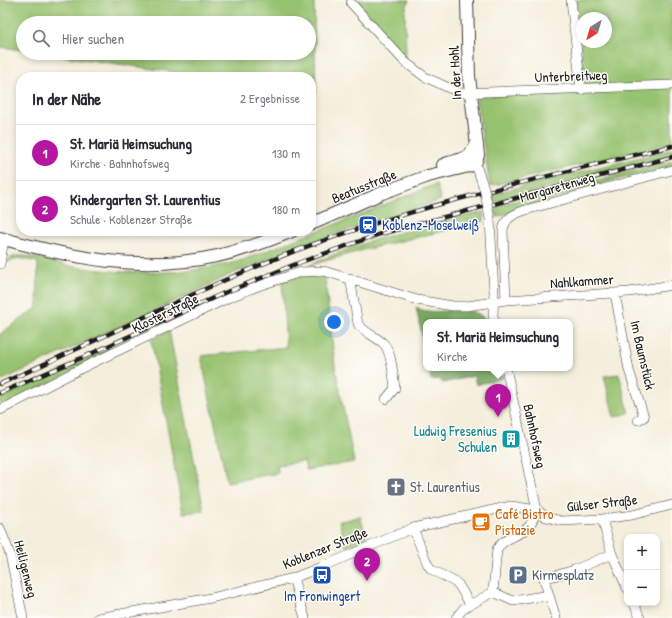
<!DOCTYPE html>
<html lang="de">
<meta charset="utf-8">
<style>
:root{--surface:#fff;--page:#f7f7f7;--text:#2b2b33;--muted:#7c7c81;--line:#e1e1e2;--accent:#b5179e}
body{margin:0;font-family:"Patrick Hand",sans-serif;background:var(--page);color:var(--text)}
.controls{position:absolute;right:12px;bottom:12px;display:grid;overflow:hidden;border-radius:8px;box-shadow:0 2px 6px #0003}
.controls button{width:36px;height:36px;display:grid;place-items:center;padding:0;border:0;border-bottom:1px solid var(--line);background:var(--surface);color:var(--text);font:20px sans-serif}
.compass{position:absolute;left:576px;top:12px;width:36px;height:36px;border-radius:50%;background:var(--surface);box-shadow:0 2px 6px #0003;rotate:217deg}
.you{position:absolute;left:334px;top:322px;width:14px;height:14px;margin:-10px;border:3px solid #fff;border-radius:50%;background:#1a73e8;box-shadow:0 0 0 6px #1a73e833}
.badge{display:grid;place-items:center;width:26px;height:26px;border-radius:50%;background:var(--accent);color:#fff;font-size:13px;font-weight:700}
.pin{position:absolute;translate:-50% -33px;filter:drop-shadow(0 1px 2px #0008)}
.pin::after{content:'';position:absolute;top:21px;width:14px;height:12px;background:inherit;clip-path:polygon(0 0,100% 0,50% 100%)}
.popup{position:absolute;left:423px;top:319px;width:150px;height:52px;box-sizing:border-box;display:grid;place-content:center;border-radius:8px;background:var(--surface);filter:drop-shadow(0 1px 3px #0005);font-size:13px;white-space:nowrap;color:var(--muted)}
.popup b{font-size:15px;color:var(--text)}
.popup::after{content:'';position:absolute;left:50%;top:100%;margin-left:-8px;border:8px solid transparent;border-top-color:var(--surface)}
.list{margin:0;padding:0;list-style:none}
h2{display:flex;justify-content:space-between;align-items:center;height:52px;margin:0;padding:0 16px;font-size:17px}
h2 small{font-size:13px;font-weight:400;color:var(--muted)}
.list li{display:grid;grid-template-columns:26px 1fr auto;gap:12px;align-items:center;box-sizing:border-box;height:56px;padding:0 16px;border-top:1px solid var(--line)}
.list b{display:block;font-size:15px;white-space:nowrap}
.list p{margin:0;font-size:13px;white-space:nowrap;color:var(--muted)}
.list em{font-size:13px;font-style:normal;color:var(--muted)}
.icon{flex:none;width:22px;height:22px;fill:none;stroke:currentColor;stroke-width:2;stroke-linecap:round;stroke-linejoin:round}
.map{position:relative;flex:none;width:672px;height:618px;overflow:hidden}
.search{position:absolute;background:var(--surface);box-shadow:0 2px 6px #0003;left:16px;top:16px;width:300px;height:44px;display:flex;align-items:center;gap:10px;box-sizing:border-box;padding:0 14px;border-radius:22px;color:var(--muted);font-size:15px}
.panel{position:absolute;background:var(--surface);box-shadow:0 2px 6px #0003;left:16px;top:72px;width:300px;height:164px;border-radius:16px}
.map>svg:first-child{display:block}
.green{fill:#97c26f;stroke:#5a6f46;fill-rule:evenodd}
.forest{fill:#79a862;stroke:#4a623f}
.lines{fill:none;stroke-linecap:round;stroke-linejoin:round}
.minor-casing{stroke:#3d3c39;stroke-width:10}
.tertiary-casing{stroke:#3d3c39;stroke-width:14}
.minor{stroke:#fff;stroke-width:9}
.tertiary{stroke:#fff;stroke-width:12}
.rail-casing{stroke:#1c1c1c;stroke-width:4.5}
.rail{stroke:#fdfcf7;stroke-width:3;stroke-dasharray:9;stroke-linecap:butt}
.minor-bridge-casing{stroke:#3d3c39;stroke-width:10;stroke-linecap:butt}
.minor-bridge{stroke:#fff;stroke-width:9}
.labels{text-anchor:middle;stroke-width:3;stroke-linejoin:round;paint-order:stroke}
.street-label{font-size:14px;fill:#1c1c1c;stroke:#fdfcf7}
.transit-label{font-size:14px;fill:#164399;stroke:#fdfcf7;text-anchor:start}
.culture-label{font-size:14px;fill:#0d838f;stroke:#fdfcf7;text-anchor:end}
.worship-label{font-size:14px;fill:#5b616d;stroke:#fdfcf7;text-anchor:start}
.food-label{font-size:14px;fill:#c56008;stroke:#fdfcf7;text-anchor:start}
.service-label{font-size:14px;fill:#4e5e75;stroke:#fdfcf7;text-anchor:start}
</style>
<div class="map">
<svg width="672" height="618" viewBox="0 0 672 618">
<rect width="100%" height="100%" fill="#fdfcf7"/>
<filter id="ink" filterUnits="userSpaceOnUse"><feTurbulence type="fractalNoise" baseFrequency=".025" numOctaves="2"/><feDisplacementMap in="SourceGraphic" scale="8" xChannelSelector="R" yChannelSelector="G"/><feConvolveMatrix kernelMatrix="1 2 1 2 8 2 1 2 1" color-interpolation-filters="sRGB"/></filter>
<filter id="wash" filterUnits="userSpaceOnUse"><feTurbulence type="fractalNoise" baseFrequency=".012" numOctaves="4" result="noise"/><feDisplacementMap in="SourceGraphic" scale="16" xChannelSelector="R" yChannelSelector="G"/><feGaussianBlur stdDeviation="0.9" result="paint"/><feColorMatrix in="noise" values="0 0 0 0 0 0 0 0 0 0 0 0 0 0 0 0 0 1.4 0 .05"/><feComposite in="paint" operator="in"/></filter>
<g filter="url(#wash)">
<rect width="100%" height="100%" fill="#f5eedc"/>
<!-- green -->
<path class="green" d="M0 0H314L316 93 311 92V77H210L41 53H309V23H23V50L0 47Z
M352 0H409L405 12 406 60Z
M576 0H672V143L490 186 476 96 586 93ZM582 18H606V42H582Z
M672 149V155L494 202 492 194Z
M672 161V167L611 181 497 217 495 206Z
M436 184 441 200 324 238 234 273 160 308 0 381V334L37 308 38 262 18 258 8 262C12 247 58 264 70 266 127 275 184 276 240 261L354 217Z
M483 212 484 221 477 223 363 250 308 266C363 239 424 226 483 212Z
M323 276 325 279 335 366 354 462 306 470 304 461 277 465 278 473 227 482 201 356 286 347 282 281 298 277Z
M167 323 0 408V398Z
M169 330 204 511 183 513 151 339Z
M619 374 629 413 614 417 604 376Z
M360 516 367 538 346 546 339 521 347 520Z"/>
<!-- forest -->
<path class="forest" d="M416 307C420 309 424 311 428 311 448 314 473 302 487 322H426V355Z
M429 368H500L503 378 476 385 474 376 443 383 439 379 431 380Z"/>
</g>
<g filter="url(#ink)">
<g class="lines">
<defs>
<path id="minor" d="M571 0 581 90
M351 3 405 62 425 77 460 93 672 85
M471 159 477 168 484 188
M490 219 494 292 493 316 495 322
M0 264 4 239
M350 278 358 324C365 333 375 336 383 343 392 351 393 376 395 388L386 399
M615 293 629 370 644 417 638 420
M506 300 503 231C504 217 516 213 529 209L672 170
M506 368 537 510
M0 410 86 366 230 297 258 286 301 272 324 271 417 300 453 306H467L506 300 629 292 672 285
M537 510C534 516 532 525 526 529 517 537 503 538 497 549L493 592 513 601 549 595
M602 519 612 554 627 588
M0 528 10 554 23 618
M413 528 427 563 431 569 458 584 470 604
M293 578 305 618
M634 603 640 618
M98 618 211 598 293 578 319 568 413 528 511 506 537 510 546 517 562 521 602 519 632 515 672 505
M456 618 463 609 493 592
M556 618 544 579 574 570 612 554"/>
<path id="tertiary" d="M443 165C457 159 469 161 476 145
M311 224 382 193 428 176 469 166 476 161 478 155 469 76 467 0
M0 238C74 258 140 273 217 256 243 250 268 241 292 231"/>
</defs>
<!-- minor casing -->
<use href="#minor" class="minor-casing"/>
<!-- tertiary casing -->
<use href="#tertiary" class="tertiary-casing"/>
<!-- minor -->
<use href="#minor" class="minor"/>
<!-- tertiary -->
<use href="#tertiary" class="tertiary"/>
<defs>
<path id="rail" d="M0 384C99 341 194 290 295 251 417 205 545 177 672 146
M0 393 86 356 224 293 301 262 380 234 672 157"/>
</defs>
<!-- rail casing -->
<use href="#rail" class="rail-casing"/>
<!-- rail -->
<use href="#rail" class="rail"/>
<defs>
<path id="minor-bridge" d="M484 188 490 219"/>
</defs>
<!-- minor-bridge casing -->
<use href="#minor-bridge" class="minor-bridge-casing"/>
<!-- minor-bridge -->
<use href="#minor-bridge" class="minor-bridge"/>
</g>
</g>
<!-- icons -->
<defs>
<symbol id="station-square" viewBox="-11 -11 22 22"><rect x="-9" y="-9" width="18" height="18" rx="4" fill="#1a4fb4" stroke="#fdfcf7"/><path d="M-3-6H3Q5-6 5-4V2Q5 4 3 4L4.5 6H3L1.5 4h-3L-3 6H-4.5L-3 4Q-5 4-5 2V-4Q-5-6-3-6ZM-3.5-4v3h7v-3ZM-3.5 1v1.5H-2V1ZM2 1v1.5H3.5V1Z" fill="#fff"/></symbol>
<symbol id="building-square" viewBox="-11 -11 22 22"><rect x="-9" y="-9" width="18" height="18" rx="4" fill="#0f9aa8" stroke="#fdfcf7"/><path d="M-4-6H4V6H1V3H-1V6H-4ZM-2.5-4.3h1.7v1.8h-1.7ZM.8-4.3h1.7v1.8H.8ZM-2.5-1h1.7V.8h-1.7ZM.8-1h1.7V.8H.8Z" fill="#fff"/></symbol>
<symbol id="church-square" viewBox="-11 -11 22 22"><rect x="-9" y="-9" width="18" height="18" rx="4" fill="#6b7280" stroke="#fdfcf7"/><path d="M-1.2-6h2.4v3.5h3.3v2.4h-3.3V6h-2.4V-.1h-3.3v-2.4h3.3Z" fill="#fff"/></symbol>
<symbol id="cafe-square" viewBox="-11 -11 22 22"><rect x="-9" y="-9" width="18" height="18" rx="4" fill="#e8710a" stroke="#fdfcf7"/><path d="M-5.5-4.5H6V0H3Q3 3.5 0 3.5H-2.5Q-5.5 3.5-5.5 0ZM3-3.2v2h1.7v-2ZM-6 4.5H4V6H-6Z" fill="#fff"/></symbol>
<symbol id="bus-square" viewBox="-11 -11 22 22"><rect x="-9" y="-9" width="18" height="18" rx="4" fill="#1a4fb4" stroke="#fdfcf7"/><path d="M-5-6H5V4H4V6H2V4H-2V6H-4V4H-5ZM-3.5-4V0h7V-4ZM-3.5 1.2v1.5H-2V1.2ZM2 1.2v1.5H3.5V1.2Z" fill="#fff"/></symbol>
<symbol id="parking-square" viewBox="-11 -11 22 22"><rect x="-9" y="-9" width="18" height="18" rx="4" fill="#5c6f8a" stroke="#fdfcf7"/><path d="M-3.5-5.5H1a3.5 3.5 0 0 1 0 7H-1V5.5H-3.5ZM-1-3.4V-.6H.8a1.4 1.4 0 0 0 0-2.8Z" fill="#fff"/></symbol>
</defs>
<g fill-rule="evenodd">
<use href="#station-square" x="357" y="214" width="22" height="22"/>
<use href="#building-square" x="500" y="428" width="22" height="22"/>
<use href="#church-square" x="385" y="476" width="22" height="22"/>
<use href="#cafe-square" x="470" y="511" width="22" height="22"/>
<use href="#bus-square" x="311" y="564" width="22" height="22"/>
<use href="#parking-square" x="507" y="564" width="22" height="22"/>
</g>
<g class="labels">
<!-- street labels -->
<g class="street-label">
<text transform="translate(455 73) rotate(-93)" y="5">In der Hohl</text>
<text transform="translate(571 76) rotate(-2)" y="5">Unterbreitweg</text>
<text transform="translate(364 186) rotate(-22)" y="5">Beatusstraße</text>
<text transform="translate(557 187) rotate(-16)" y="5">Margaretenweg</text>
<text transform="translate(582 281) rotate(-4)" y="5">Nahlkammer</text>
<text transform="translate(165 313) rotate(-26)" y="5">Klosterstraße</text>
<text transform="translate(643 355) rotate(77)" y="5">Im Baumstück</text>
<text transform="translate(535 436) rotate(78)" y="5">Bahnhofsweg</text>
<text transform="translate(602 503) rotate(-6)" y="5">Gülser Straße</text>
<text transform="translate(325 548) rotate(-22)" y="5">Koblenzer Straße</text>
<text transform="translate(26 569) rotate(76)" y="5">Heiligenweg</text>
</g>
<!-- transit labels -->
<g class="transit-label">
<text x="382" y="230">Koblenz-Moselweiß</text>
<text x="322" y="601" text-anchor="middle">Im Fronwingert</text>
</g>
<!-- culture labels -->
<g class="culture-label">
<text x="497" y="436">Ludwig Fresenius<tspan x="497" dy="16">Schulen</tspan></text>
</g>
<!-- worship labels -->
<g class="worship-label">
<text x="410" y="492">St. Laurentius</text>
</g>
<!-- food labels -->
<g class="food-label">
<text x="495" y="519">Café Bistro<tspan x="495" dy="16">Pistazie</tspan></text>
</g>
<!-- service labels -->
<g class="service-label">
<text x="532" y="580">Kirmesplatz</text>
</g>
</g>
</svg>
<div class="controls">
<button>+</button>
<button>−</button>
</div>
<svg class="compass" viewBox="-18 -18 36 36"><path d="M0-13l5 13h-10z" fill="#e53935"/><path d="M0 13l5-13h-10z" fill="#7c7c81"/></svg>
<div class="you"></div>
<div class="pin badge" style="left:498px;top:417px">1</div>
<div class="popup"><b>St. Mariä Heimsuchung</b>Kirche</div>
<div class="pin badge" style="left:367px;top:581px">2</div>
<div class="search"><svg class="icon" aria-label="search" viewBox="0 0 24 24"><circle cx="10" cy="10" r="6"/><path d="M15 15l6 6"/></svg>Hier suchen</div>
<section class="panel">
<h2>In der Nähe<small>2 Ergebnisse</small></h2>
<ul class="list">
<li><span class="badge">1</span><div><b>St. Mariä Heimsuchung</b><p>Kirche · Bahnhofsweg</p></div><em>130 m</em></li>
<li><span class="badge">2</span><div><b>Kindergarten St. Laurentius</b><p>Schule · Koblenzer Straße</p></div><em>180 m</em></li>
</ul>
</section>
</div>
